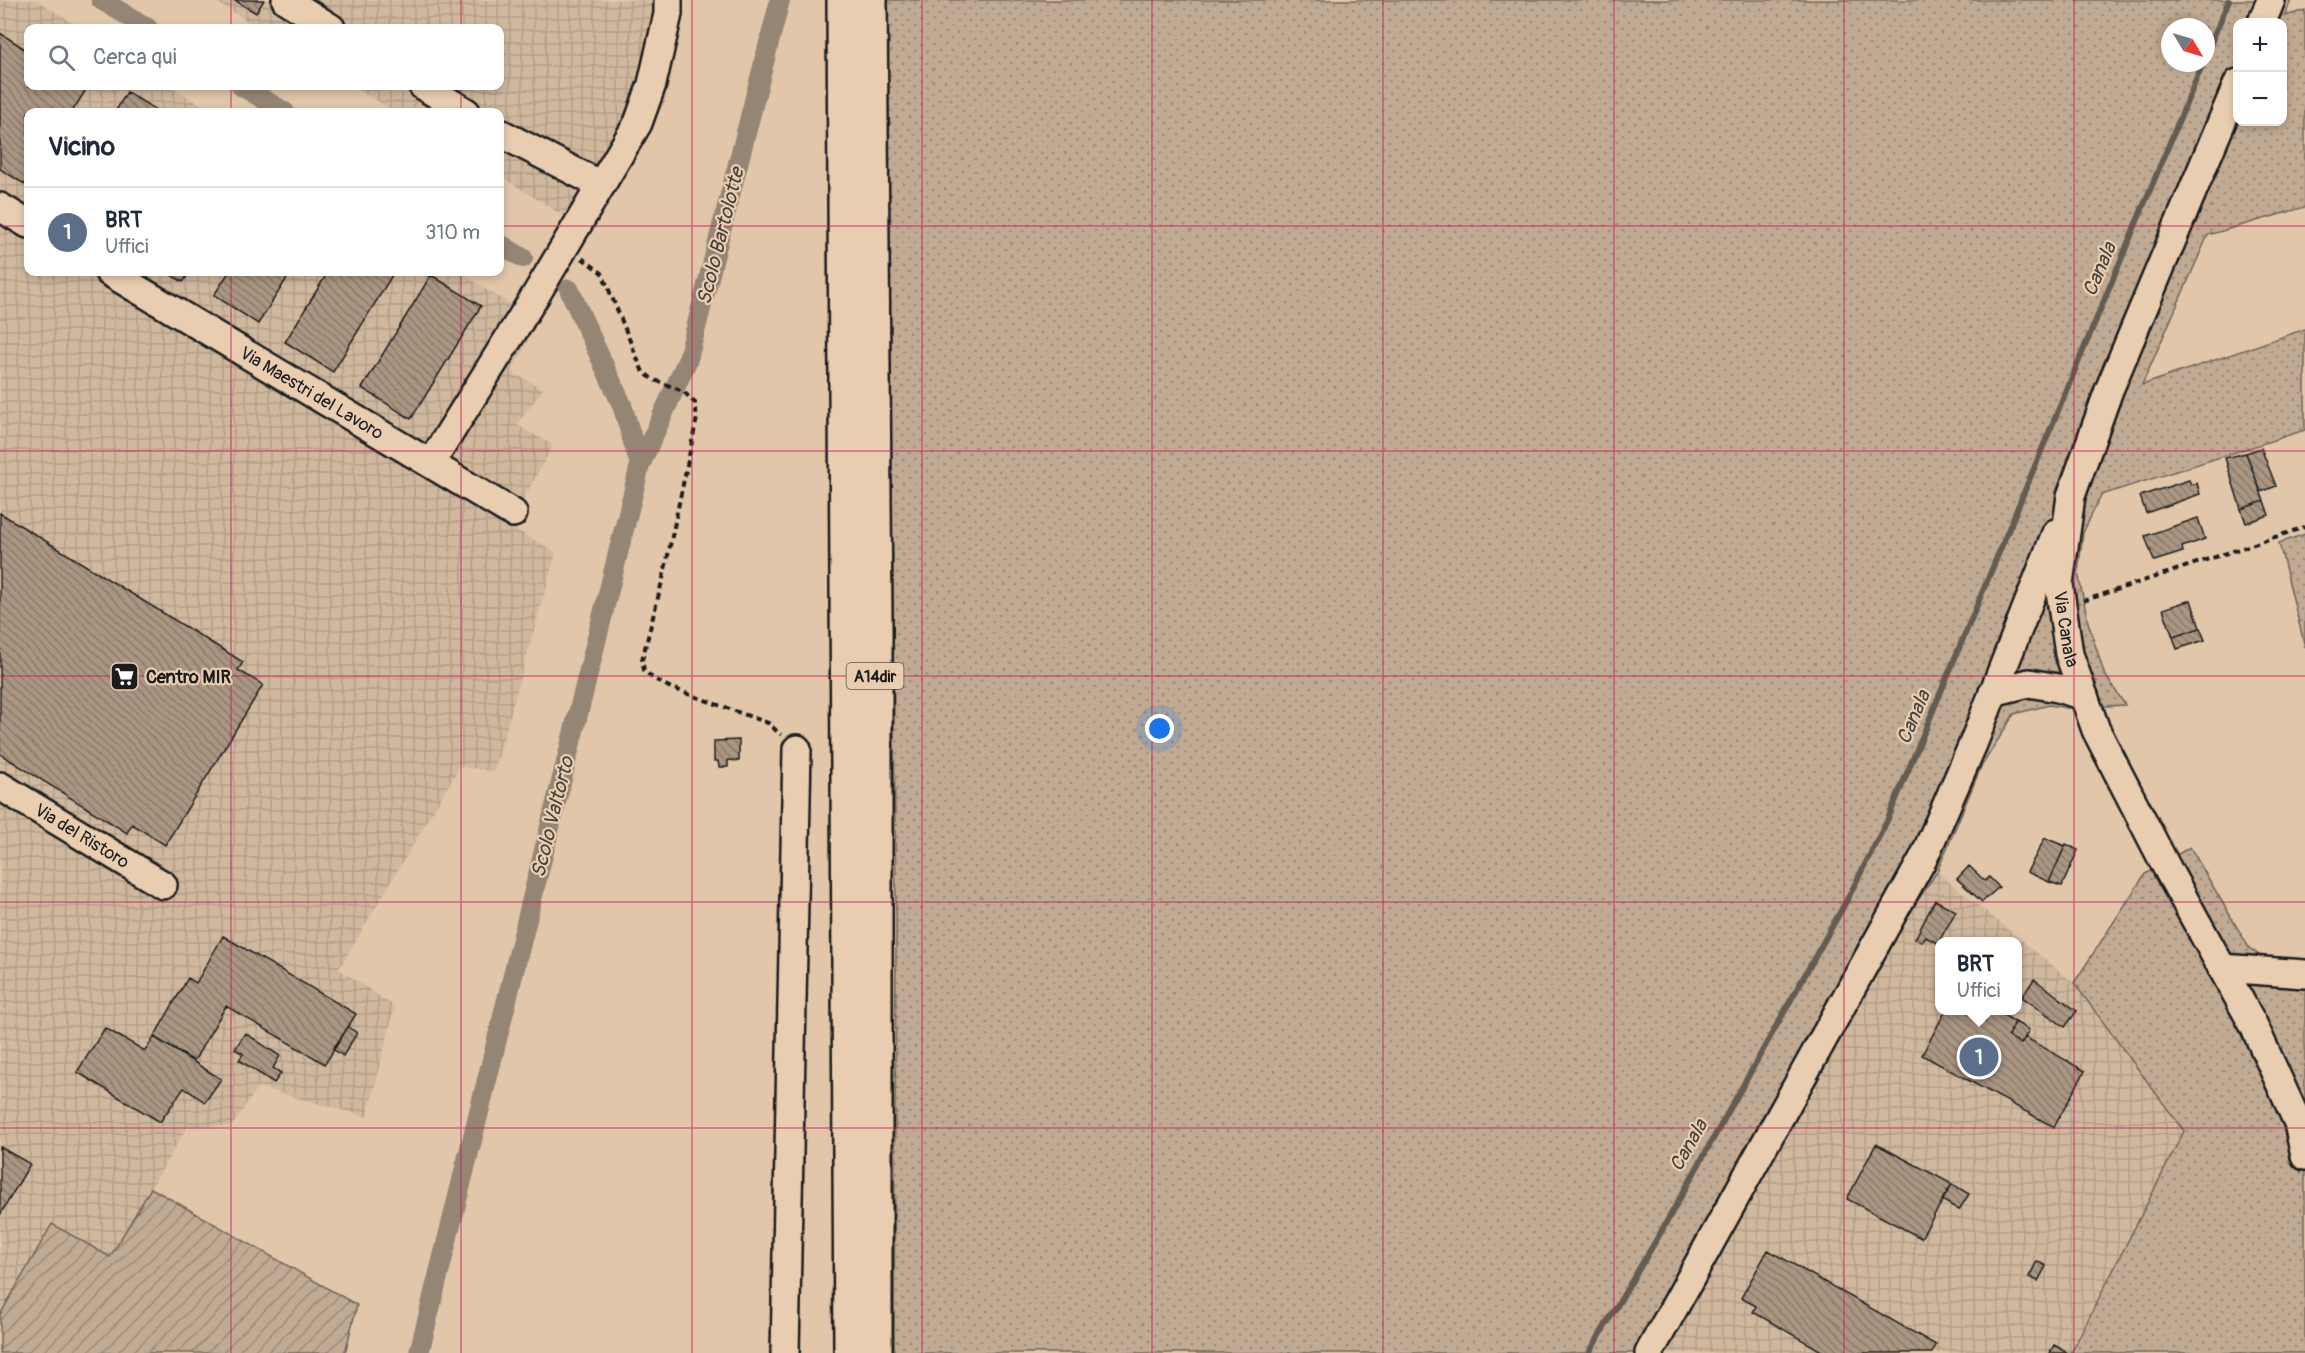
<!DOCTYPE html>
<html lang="it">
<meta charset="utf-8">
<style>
:root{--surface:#fff;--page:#f2f2f3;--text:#1f2937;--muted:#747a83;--line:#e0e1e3;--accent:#b45309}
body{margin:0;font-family:Pangolin,sans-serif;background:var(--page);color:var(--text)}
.controls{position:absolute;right:18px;top:18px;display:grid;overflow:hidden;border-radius:12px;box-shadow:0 3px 9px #0003}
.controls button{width:54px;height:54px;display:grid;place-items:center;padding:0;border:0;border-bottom:2px solid var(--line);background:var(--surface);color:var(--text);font:30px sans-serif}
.compass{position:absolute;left:2161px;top:18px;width:54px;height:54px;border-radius:50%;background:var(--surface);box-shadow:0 3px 9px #0003;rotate:128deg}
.you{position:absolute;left:1160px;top:729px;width:21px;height:21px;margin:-15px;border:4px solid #fff;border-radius:50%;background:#1a73e8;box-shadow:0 0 0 9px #1a73e833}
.badge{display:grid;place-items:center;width:39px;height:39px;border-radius:50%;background:var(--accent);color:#fff;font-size:20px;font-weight:700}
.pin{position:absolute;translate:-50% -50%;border:3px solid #fff;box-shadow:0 2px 6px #0006}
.popup{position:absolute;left:1935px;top:937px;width:87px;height:78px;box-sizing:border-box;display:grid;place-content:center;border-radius:12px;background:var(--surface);filter:drop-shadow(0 2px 4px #0005);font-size:20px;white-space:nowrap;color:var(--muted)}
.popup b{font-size:22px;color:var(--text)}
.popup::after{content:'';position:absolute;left:50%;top:100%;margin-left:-12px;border:12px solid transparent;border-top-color:var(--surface)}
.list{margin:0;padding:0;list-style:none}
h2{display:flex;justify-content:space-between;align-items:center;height:78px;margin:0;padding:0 24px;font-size:26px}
h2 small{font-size:20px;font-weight:400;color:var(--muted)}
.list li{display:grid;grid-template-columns:39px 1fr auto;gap:18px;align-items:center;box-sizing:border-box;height:90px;padding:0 24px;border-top:2px solid var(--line)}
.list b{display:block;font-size:22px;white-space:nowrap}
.list p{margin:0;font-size:20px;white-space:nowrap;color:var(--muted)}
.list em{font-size:20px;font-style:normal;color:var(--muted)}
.icon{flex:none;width:33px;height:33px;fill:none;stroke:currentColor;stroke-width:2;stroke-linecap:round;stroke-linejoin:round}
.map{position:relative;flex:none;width:2305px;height:1353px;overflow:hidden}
.search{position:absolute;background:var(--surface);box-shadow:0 3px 9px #0003;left:24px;top:24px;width:480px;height:66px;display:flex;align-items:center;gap:15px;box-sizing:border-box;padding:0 21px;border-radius:12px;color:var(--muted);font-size:22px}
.panel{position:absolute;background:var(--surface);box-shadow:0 3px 9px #0003;left:24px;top:108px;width:480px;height:168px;border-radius:12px}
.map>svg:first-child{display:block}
.industrial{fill:url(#industrial-grid);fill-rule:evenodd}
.grass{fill:url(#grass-dots);stroke:#6e6358;stroke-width:1.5;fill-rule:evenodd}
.garden{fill:url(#garden-furrows);stroke:#6e6358;stroke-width:1.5}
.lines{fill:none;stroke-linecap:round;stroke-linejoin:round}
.stream{stroke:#655b51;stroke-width:6}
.canal{stroke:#958574;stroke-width:20}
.building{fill:url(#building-back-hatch);stroke:#1c1c1c;stroke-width:1.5}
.minor-casing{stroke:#1c1c1c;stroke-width:32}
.highway-casing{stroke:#1c1c1c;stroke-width:38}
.path{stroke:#1c1c1c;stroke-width:4;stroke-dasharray:6 4.5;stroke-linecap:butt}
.minor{stroke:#e9cdb0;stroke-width:27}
.highway{stroke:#e9cdb0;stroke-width:33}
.grid{fill:none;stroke:#c2185b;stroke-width:1.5;stroke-opacity:0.55}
.labels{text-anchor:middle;stroke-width:4.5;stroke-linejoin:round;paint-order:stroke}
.shield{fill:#e9cdb0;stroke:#5a5148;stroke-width:1.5}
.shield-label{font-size:16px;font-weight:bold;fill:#1c1c1c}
.street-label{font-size:18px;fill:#1c1c1c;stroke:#e9cdb0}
.poi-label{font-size:18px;font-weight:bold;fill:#1c1c1c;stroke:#e9cdb0;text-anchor:start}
.water-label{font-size:20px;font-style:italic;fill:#46413b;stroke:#e9cdb0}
</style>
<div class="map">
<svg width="2305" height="1353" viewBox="0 0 2305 1353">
<defs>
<pattern id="industrial-grid" width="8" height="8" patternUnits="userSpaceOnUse" patternTransform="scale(1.5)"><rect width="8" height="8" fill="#d0b89e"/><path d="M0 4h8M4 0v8" fill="none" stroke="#b29e88"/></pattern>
<pattern id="grass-dots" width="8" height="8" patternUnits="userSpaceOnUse" patternTransform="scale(1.5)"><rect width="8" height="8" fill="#c0aa93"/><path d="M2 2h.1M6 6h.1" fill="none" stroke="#9b8a77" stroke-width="1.8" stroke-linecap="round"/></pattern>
<pattern id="garden-furrows" width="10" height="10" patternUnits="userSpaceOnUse" patternTransform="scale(1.5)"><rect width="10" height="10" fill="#c0aa93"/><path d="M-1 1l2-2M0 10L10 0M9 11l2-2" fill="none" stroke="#9b8a77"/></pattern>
<pattern id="building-back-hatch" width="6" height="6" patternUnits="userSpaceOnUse" patternTransform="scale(1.5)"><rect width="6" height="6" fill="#aa9682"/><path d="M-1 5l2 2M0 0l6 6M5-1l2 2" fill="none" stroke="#8a7a6a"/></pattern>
</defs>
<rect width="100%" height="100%" fill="#e1c6aa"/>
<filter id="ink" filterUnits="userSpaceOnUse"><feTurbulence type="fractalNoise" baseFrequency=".0167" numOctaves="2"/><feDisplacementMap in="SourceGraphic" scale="12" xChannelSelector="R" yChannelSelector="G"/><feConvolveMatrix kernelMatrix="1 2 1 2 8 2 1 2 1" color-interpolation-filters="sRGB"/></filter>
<g filter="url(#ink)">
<!-- industrial -->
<path class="industrial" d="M0 0H37L81 28H28V86H170L212 112H28V272H459L538 322 511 372 543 389 517 425 553 445 509 526 556 552 494 772 460 766 339 969 395 1007 367 1117 258 1087 232 1126 187 1127 110 1257 52 1224 0 1315Z
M213 0H676L665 102 588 231 500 176V112H396L352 86H500V28H259Z
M1937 872 2074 983 2184 1131 2071 1353H1664L1706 1275 1906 918ZM1940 942H2018V1010H1940Z"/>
<!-- grass -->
<path class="grass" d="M887 0H2291L2285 16 2305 10V207L2208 235 2142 385 2305 329V430L2101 495 2083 533 2078 573 2088 622 2104 673 2125 705 2067 708 2049 705 2014 714 1981 767 1937 872 1906 918 1706 1275 1664 1353H894L896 920ZM2238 22H2282V122H2238ZM2170 27H2206V63H2170Z
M2305 534V647L2279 543Z
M2190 847 2249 948 2305 987V1353H2071L2184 1131 2074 983 2145 874Z"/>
<!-- garden -->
<path class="garden" d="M151 1188 357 1305 345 1353H0V1315L52 1224 110 1257Z"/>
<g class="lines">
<!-- stream -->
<path class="stream" d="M2206 55 2229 0
M1589 1353 1661 1232 1848 898 1887 821 2203 63"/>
<!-- canal -->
<path class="canal" d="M101 0 148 28
M241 86 285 112
M500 244 523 258
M640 465 688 359 780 0
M419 1353 640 465 622 405 569 289"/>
</g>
<!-- building -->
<path class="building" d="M234 0H264L256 13Z
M0 33 28 51V86H83L87 88 72 112H28V181L26 185 0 169Z
M127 92 159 112H115Z
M166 272H190L183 282Z
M229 272H291L258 324 214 295Z
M328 272H394L333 372 285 342Z
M431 275 481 306 411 419 362 388Z
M2261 448 2276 486 2261 492 2246 453Z
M2246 453 2264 501 2241 509 2225 458Z
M2189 480 2191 485 2197 483 2200 494 2146 513 2140 496Z
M2264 501 2269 515 2246 523 2241 509Z
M0 513 243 662 238 670 263 685 165 845 132 824 127 833 0 754Z
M2198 518 2205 539 2182 547 2183 552 2154 561 2145 536Z
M2191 600 2200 628 2173 637 2163 609Z
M2200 628 2205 640 2177 649 2173 637Z
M739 740V761L728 760V767H719L718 761H714V741Z
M2045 838 2065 846 2049 882 2027 872Z
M2066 844 2078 850 2062 886 2049 882Z
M1969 866 1985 881 1989 877 1999 887 1982 902 1957 879Z
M1935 900 1956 911 1938 943 1925 937 1922 942 1915 939Z
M223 936 356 1014 325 1064 226 1006 194 1061 154 1037 188 978 196 983Z
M2034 979 2077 1011 2065 1027 2022 997Z
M1946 1010H1965L1985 1022 1992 1010H1995L2015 1022 2008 1036 2021 1044 2025 1037 2085 1071 2054 1127 1922 1055Z
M2015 1022 2029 1030 2021 1044 2008 1036Z
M348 1027 357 1033 343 1056 333 1049Z
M105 1028 145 1051 154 1037 221 1079 205 1102 184 1088 160 1122 77 1072Z
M245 1033 280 1056 273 1068 281 1073 274 1083 239 1060 243 1054 235 1049Z
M1876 1144 1952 1184 1921 1238 1847 1199Z
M0 1147 30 1164 0 1215Z
M1952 1184 1969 1194 1959 1210 1942 1200Z
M1768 1250 1936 1345 1932 1353H1825L1753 1312 1756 1306 1741 1298Z
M2037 1261 2046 1266 2038 1281 2029 1277Z
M2054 1345 2068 1353H2050Z"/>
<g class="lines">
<defs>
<g id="minor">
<path d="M286 0 331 28"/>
<path d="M2262 22 2271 0"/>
<path id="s1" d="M2238 83 2109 390 2071 496 2059 584 2069 654 2096 730 2168 870 2254 1026 2298 1123 2305 1156"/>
<path d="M423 86 466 112"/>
<path d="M500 133 601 185"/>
<path d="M0 207 28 224"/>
<path id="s2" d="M109 272 513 513"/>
<path d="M431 463 537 293 638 123 652 84 668 14V0"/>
<path d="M1993 692 2029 683 2058 688 2084 696"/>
<path id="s3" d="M0 786 163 885"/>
<path d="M2222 968 2305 974"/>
<path d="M785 1353 797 749"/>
<path d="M1649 1353 1924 857 1973 744 2056 533"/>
</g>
<path id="highway" d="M844 0 851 1353
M870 0 875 620V1353"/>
</defs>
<!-- minor casing -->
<use href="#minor" class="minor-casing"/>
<!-- highway casing -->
<use href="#highway" class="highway-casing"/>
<!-- path -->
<path class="path" d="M582 258 602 273 642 370 652 379 683 391 695 403 697 418 664 574 642 660 644 670 651 677 669 687 768 723 781 735
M2083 601 2305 527"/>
<!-- minor -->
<use href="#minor" class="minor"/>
<!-- highway -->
<use href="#highway" class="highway"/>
</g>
</g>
<!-- grid -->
<path class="grid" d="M231 0V28M461 0V28M692 0V1353M922 0V1353M1152 0V1353M1383 0V1353M1614 0V1353M1844 0V1353M2074 0V1353M231 86V112M461 86V112M0 226H28M500 226H2305M231 272V1353M461 272V1353M0 451H2305M0 676H2305M0 902H2305M0 1128H2305"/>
<!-- icons -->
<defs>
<symbol id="supermarket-square" viewBox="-11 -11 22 22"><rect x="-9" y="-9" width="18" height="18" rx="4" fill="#1c1c1c" stroke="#e9cdb0"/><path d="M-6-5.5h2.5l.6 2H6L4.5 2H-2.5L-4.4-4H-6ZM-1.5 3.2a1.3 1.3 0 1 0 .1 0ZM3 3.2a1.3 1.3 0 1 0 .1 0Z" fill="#fff"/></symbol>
</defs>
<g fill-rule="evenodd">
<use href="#supermarket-square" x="108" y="660" width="33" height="33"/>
</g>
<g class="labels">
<!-- shield labels -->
<rect class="shield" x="846.5" y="663" width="57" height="26" rx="4.5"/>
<g class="shield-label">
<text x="875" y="682">A14dir</text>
</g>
<!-- street labels -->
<g class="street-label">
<text dy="6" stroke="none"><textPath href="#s2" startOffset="236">Via Maestri del Lavoro</textPath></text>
<text dy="6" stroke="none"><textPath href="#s1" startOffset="580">Via Canala</textPath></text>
<text dy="6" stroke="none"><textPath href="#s3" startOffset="96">Via del Ristoro</textPath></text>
</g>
<!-- poi labels -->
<g class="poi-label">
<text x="146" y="683">Centro MIR</text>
</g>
<!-- water labels -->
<g class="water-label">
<text transform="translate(720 236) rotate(-76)" y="7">Scolo Bartolotte</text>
<text transform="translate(2099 269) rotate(-67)" y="7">Canala</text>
<text transform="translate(1913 717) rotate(-67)" y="7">Canala</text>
<text transform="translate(552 817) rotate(-76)" y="7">Scolo Valtorto</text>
<text transform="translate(1688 1145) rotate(-60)" y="7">Canala</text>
</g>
</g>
</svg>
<div class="controls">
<button>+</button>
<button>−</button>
</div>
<svg class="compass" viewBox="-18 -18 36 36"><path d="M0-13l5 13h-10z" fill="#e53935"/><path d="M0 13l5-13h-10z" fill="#747a83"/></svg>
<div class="you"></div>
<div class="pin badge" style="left:1979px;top:1057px;background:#5c6f8a">1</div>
<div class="popup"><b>BRT</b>Uffici</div>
<div class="search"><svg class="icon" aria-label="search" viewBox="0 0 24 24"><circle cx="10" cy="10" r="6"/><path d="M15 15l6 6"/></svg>Cerca qui</div>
<section class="panel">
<h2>Vicino<small></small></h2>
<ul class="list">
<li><span class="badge" style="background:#5c6f8a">1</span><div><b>BRT</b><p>Uffici</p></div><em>310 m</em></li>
</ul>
</section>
</div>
